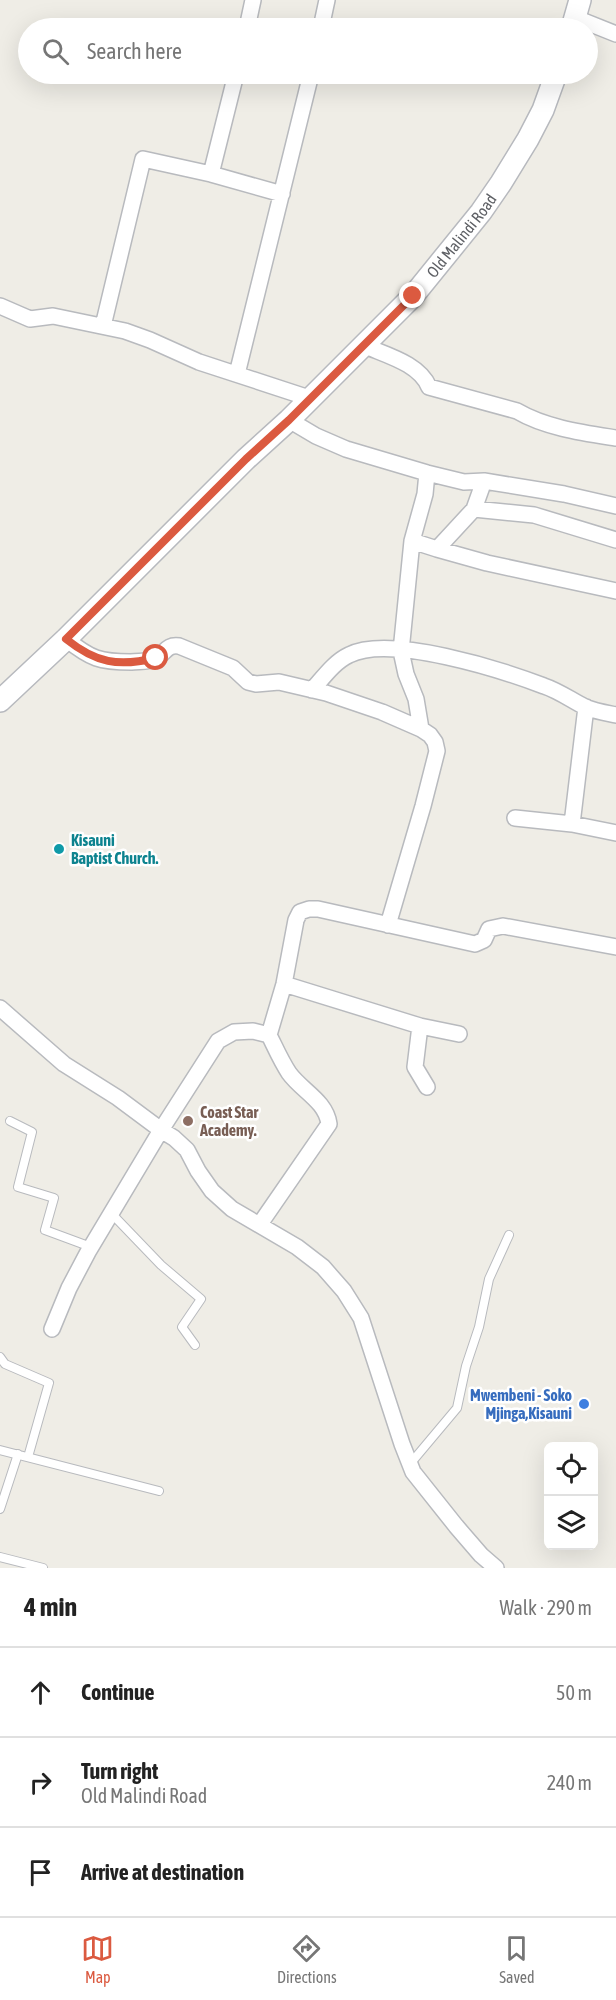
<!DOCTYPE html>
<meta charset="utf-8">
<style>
:root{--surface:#fff;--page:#f6f6f6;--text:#222;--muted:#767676;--line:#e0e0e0;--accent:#db5a40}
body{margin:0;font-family:"Asap Condensed",sans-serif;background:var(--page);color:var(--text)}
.controls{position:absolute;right:18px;bottom:18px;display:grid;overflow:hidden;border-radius:9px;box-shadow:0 6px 24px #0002}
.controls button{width:54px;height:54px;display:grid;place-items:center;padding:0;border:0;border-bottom:2px solid var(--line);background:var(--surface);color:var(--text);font:30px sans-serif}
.stop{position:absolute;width:18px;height:18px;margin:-14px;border:4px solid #db5a40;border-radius:50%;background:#fff}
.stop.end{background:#db5a40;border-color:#fff;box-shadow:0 2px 6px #0008}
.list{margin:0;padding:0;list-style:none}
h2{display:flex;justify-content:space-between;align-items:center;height:78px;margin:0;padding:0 24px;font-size:26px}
h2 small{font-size:20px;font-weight:400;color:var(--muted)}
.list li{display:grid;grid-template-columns:39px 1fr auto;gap:18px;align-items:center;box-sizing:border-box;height:90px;padding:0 24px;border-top:2px solid var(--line)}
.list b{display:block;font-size:22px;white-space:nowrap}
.list p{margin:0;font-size:20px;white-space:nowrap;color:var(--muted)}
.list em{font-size:20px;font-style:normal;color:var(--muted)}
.icon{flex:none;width:33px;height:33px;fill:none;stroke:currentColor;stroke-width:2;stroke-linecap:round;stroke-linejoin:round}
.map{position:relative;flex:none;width:616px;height:1568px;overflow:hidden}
.search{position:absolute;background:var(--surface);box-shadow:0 6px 24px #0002;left:18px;right:18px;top:18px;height:66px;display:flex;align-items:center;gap:15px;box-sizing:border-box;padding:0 21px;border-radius:33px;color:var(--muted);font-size:22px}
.sheet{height:348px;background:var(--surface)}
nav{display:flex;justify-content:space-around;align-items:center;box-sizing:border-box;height:84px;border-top:2px solid var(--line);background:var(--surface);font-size:16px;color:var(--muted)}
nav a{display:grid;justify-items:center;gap:3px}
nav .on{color:var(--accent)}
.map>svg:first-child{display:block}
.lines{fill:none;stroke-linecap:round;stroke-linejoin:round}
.service-casing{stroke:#b8babe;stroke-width:10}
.minor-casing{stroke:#b8babe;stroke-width:18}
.secondary-casing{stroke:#b7b9be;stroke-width:24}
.service{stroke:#fff;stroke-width:8}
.minor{stroke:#fff;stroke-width:15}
.secondary{stroke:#fff;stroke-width:21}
.route{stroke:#db5a40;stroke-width:8}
.culture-dot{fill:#0f9aa8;stroke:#fff;stroke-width:2}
.education-dot{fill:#8d6e63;stroke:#fff;stroke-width:2}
.shop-dot{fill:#3f7fe0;stroke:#fff;stroke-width:2}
.labels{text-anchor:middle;stroke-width:5;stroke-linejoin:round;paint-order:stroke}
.street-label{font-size:16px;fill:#5e6065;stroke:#fff}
.culture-label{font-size:16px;font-weight:bold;fill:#0d838f;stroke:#fff;text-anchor:start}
.education-label{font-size:16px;font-weight:bold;fill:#785e54;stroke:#fff;text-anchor:start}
.shop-label{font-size:16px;font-weight:bold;fill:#366cbe;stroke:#fff;text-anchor:end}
</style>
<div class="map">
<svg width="616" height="1568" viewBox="0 0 616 1568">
<rect width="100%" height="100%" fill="#efede6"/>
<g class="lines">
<defs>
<path id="service" d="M10 1121 32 1132 18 1187 54 1198 45 1230 91 1247
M111 1213 161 1265 201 1299 182 1327 195 1345
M0 1357 5 1364 49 1383 28 1457
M0 1450 159 1491
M410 1464 457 1408 466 1366 479 1327 489 1279 509 1235
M0 1509 18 1454
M0 1557 43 1568"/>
<path id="minor" d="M576 18 616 34
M247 28 253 0
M321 28 327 0
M211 174 236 74
M0 306 30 319 53 316 125 331 150 340 199 362 309 398
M103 326 143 159 211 174 282 194
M363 345C385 355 419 363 429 387L517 411C546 428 584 433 616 438
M237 374 311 74
M289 420 316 436 346 449 427 473 464 482 484 481 564 494 616 506
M474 509 534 515 616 540
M412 541 437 549 474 509 484 481
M437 549 487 563 616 591
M66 639C91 659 100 662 131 662 139 661 148 662 155 659 165 654 166 644 179 646L233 668 248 682 256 684 279 682 326 693 382 712 421 729
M312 690C323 678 334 662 349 655 390 634 502 670 544 686 559 691 571 700 585 707 594 711 606 713 616 715
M515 818 572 824 616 833
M572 824 586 707
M388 925 423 806 437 751 435 742 430 735 421 729 416 699 406 674 401 651 412 541 425 494 427 473
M284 984 420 1026 459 1034
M0 1008 64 1064 118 1098 161 1130 174 1138 187 1150 198 1171 212 1191 232 1209 297 1247 323 1267 344 1291 361 1318 402 1444 413 1472 456 1526 481 1555 496 1568
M420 1026 415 1067 427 1087
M260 1224 329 1124C326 1101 302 1091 289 1073 281 1061 275 1047 269 1035L284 984 296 920 300 912 309 909H318L475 944 484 940 489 929 503 926 616 947
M52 1329 69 1288 88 1252 161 1130 218 1041 234 1032 253 1031 269 1035"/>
<g id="secondary">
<path d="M572 28 580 0"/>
<path id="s1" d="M0 701 66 639 246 459 289 420 413 296 481 212 501 183 528 139 543 110 556 74"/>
</g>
</defs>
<!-- service casing -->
<use href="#service" class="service-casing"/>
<!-- minor casing -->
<use href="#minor" class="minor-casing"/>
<!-- secondary casing -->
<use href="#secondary" class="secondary-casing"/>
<!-- service -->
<use href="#service" class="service"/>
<!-- minor -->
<use href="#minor" class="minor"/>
<!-- secondary -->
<use href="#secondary" class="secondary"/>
</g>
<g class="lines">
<!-- route -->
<path class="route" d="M156 658C118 667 96 663 66 639L246 459 289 420 413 296"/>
</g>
<!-- markers -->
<circle class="culture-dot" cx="59" cy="849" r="6"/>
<circle class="education-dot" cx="188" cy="1121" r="6"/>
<circle class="shop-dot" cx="584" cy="1404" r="6"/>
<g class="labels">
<!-- street labels -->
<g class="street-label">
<text dy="6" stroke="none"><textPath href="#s1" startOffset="656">Old Malindi Road</textPath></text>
</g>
<!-- culture labels -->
<g class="culture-label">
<text x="71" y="846">Kisauni<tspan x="71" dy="18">Baptist Church.</tspan></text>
</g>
<!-- education labels -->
<g class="education-label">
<text x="200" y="1118">Coast Star<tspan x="200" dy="18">Academy.</tspan></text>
</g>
<!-- shop labels -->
<g class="shop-label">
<text x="572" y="1401">Mwembeni - Soko<tspan x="572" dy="18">Mjinga,Kisauni</tspan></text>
</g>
</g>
</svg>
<div class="controls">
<button><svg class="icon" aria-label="locate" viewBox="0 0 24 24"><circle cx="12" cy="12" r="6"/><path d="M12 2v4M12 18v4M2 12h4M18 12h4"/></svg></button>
<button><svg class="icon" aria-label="layers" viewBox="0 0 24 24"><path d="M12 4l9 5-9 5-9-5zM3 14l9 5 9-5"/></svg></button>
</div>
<div class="stop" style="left:156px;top:658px"></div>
<div class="stop end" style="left:413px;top:296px"></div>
<div class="search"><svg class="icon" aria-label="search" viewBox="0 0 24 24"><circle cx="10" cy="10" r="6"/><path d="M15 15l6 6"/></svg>Search here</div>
</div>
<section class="sheet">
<h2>4 min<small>Walk · 290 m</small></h2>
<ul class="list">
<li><svg class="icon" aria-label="ahead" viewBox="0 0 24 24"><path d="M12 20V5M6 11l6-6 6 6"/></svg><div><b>Continue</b></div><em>50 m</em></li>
<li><svg class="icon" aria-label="right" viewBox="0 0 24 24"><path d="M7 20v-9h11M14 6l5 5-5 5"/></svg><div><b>Turn right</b><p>Old Malindi Road</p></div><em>240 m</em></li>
<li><svg class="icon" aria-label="arrive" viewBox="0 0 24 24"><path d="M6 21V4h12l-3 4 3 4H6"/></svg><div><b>Arrive at destination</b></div></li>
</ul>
</section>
<nav>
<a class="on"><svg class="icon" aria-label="map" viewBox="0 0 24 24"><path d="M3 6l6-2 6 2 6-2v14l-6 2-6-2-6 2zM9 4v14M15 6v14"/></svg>Map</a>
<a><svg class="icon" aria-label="directions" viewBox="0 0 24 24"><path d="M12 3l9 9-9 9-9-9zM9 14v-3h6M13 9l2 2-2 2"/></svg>Directions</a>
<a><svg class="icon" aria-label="saved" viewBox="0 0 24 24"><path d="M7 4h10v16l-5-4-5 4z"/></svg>Saved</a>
</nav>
